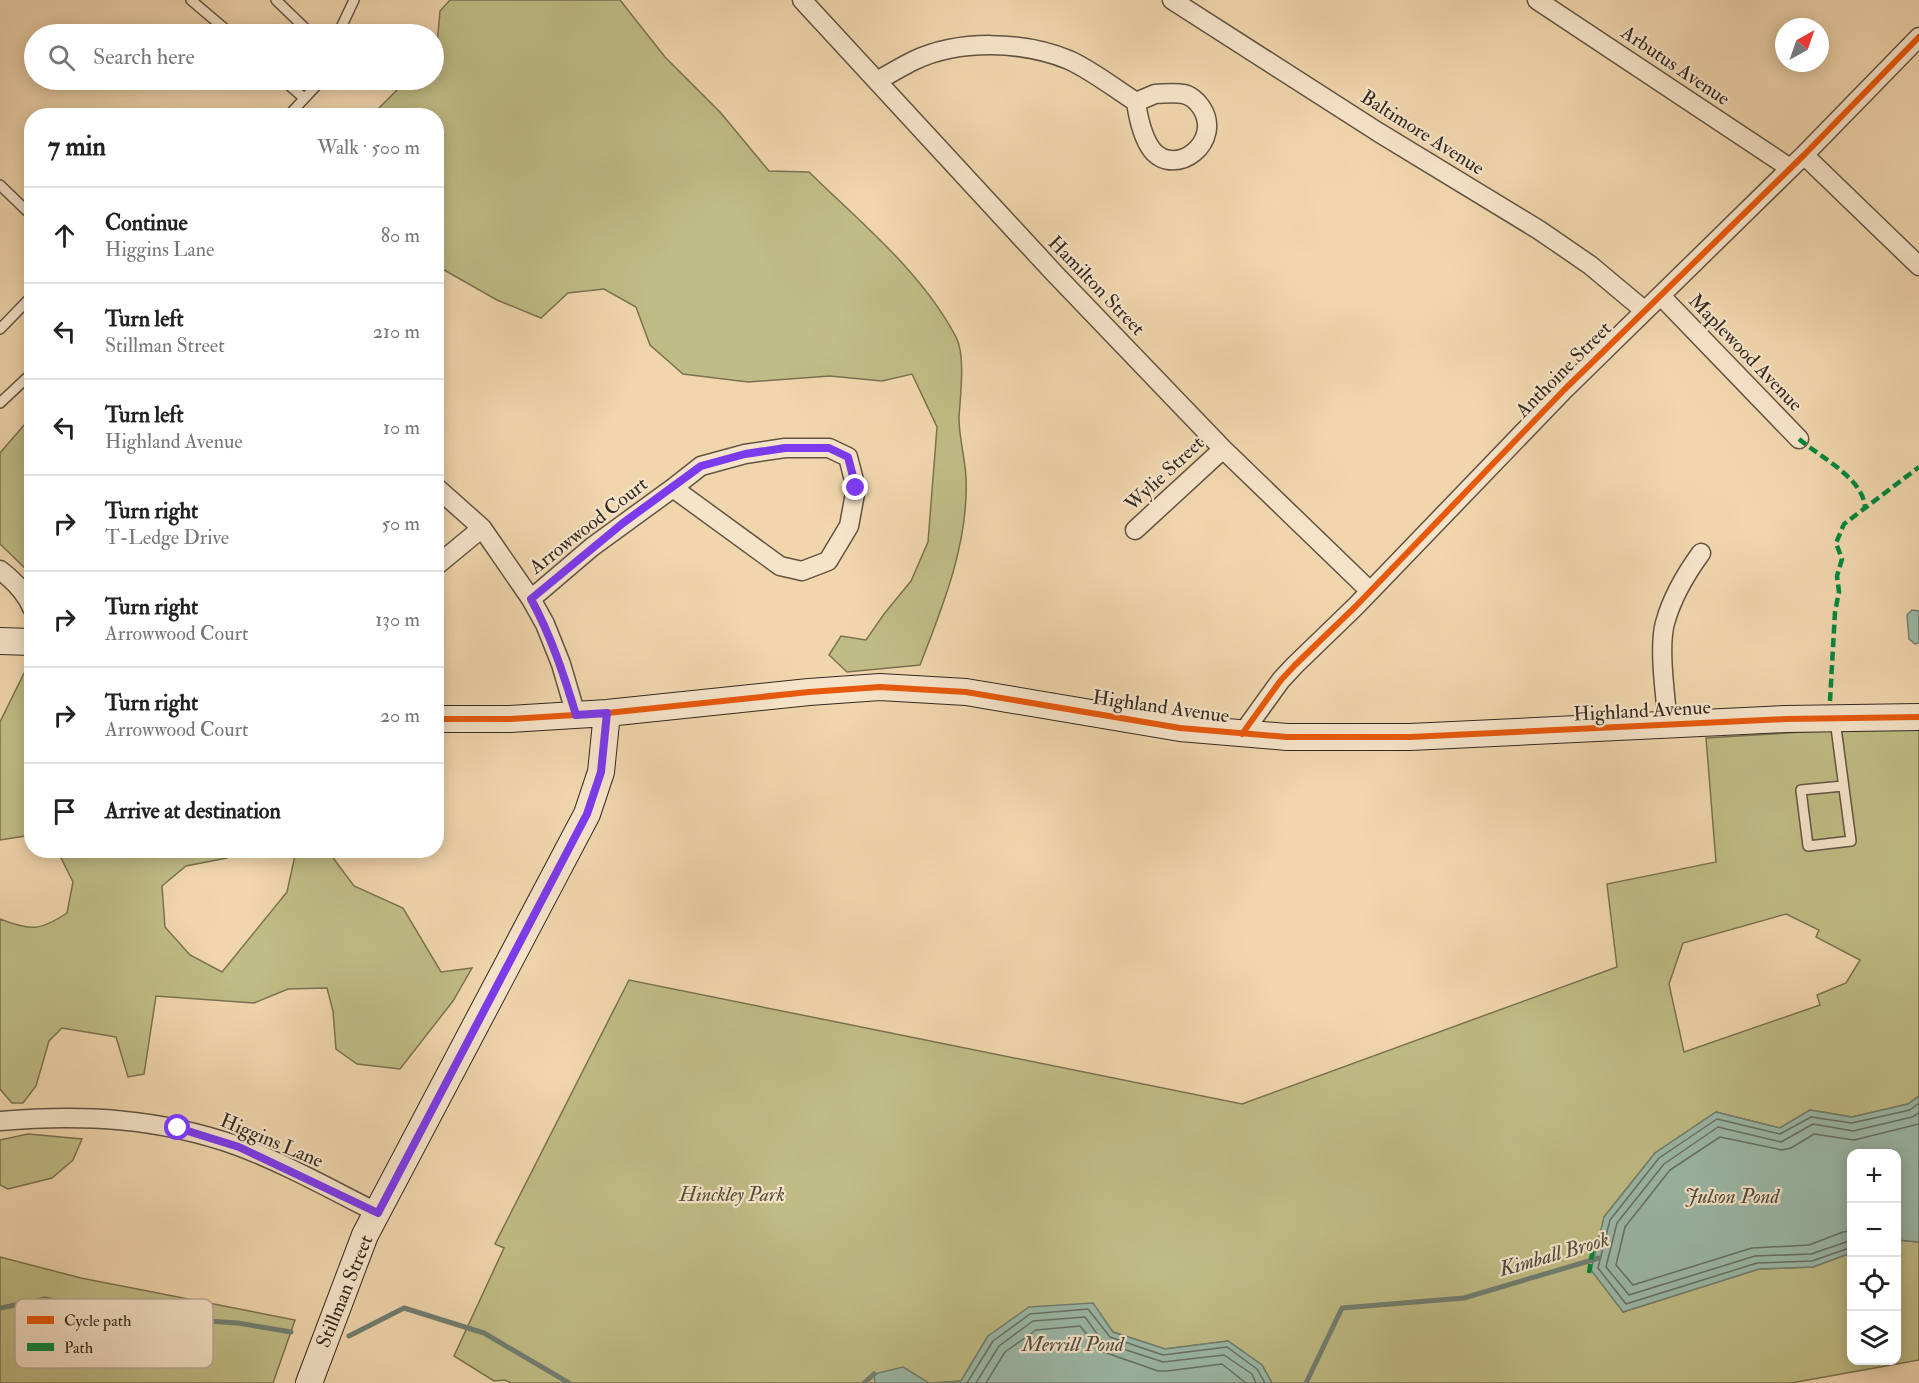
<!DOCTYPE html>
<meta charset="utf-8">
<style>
:root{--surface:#fff;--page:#f2f2f2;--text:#222;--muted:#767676;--line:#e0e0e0}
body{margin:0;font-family:"IM FELL Double Pica",serif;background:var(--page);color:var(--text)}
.controls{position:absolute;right:18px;bottom:18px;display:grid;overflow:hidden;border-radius:12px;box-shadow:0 3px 15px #0003}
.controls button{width:54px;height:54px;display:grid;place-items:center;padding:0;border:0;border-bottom:2px solid var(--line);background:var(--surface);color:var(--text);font:30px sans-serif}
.compass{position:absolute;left:1775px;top:18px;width:54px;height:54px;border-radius:50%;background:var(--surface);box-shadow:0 3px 15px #0003;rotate:40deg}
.stop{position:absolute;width:18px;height:18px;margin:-14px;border:4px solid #7c3aed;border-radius:50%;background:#fff}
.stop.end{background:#7c3aed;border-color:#fff;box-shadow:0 2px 6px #0008}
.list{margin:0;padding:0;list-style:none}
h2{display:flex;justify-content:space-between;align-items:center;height:78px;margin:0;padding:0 24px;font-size:26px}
h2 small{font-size:20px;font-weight:400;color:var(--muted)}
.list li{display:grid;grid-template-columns:39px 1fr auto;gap:18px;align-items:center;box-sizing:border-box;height:96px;padding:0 24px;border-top:2px solid var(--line)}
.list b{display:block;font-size:22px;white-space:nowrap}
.list p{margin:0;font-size:20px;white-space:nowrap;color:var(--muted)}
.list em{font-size:20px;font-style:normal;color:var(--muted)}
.icon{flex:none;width:33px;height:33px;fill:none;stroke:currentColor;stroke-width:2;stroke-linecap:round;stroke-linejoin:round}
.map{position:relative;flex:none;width:1919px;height:1383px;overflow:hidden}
.search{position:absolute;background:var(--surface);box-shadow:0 3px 15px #0003;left:24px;top:24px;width:420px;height:66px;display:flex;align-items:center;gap:15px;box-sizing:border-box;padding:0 21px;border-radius:33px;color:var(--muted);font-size:22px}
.panel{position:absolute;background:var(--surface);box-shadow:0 3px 15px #0003;left:24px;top:108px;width:420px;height:750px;border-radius:24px}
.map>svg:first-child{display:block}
.green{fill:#c0bc85;stroke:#7a7252;stroke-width:1.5;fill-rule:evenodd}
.water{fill:#9bb9a8;stroke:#717f72;stroke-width:1.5}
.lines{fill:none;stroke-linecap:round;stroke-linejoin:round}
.shore{stroke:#677164;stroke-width:1.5}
.stream{stroke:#717f72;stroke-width:5}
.lane-casing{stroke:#625443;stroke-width:12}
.street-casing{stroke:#625443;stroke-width:21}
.secondary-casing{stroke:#332920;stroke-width:28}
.lane{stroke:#f6e4ca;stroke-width:9}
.street{stroke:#f6e4ca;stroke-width:18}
.secondary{stroke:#f6e4ca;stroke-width:26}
.quiet{stroke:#00873e;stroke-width:4.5;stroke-dasharray:9 4.5;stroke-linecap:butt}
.cycleway-casing{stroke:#f6e4ca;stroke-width:10}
.cycleway{stroke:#e8590c;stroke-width:6}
.route{stroke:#7c3aed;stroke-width:8}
.labels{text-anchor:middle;stroke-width:4.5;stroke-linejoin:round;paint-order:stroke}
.street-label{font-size:20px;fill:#332920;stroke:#f6e4ca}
.park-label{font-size:20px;font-style:italic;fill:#564e39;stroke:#f6e4ca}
.water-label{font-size:21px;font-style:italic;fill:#4d4d42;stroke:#f6e4ca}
.key{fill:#f6e4ca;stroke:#bcac97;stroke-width:1.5}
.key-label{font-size:16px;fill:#332920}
</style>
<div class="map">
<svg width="1919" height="1383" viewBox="0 0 1919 1383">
<rect width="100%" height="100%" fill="#f1d6ad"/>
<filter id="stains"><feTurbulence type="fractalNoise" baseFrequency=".00333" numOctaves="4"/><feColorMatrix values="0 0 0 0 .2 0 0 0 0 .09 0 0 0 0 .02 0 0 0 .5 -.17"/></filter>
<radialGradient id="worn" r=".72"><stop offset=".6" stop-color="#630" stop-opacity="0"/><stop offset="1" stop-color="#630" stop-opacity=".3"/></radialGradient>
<!-- green -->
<path class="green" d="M450 0H620L665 57 720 112 769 171 809 172C861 223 922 272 956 337 966 356 960 397 959 418 959 438 965 458 966 477 969 542 943 606 920 665L847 672 829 655 841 636 866 640 884 614 911 581 928 542 937 427 912 374 882 381 830 376 748 382 683 374 650 345 636 307 604 289 568 293 541 318 497 300 437 266 436 116 372 115 407 80H434V49L437 45 440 11Z
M31 417V574L0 544V453Z
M31 659V835L0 840V722Z
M1919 725V1096L1908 1104 1852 1117 1810 1110 1780 1128 1716 1112 1655 1153 1604 1217 1623 1312 1759 1269 1813 1267 1851 1253 1852 1360H1896L1897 1240 1919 1242V1360L1791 1383H1272L1262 1365 1228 1341 1165 1349 1113 1332 988 1336 961 1381 937 1383H511L505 1380 494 1381 454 1356 504 1248 495 1244 629 980 1242 1104 1617 967 1607 884 1716 862 1706 738ZM1786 914 1819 930 1816 937 1860 960 1846 983 1817 995 1820 1005 1684 1052 1669 984 1683 943Z
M55 851H232L227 858 186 866 162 886 165 927 190 955 222 972 287 892 296 851H328L354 886 403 908 441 972 472 968 453 1001 400 1069 357 1064 336 1049 333 1011 327 988 288 989 254 1003 156 996 144 1074 128 1077 116 1037 62 1028 49 1041 36 1086 23 1103H12L0 1089V919C30 931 40 931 67 913L73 882 59 854Z
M28 1134 82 1139 73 1160 52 1178 8 1189 0 1185V1140Z
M0 1257 81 1278 295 1320 273 1383H0Z"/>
<!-- water -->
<path class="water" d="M1912 610 1919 611V643L1915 644 1909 639 1907 615Z
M1919 1096V1242L1897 1240 1896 1154H1852L1851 1253 1813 1267 1759 1269 1623 1312 1591 1270 1604 1217 1655 1153 1716 1112 1780 1128 1810 1110 1852 1117 1908 1104Z
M1093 1303 1113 1332 1165 1349 1228 1341 1262 1365 1272 1383H929L961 1381 988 1336 1029 1307Z
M903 1367 929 1383H875L874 1374Z"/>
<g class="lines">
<!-- shore -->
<path class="shore" d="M1852 1231 1843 1232 1809 1245 1752 1248 1633 1285 1616 1265 1625 1227 1670 1170 1720 1137 1782 1150 1791 1148 1814 1134 1854 1140 1919 1124
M1852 1240 1811 1254 1755 1256 1629 1295 1606 1267 1617 1223 1664 1164 1718 1127 1781 1142 1813 1124 1853 1131 1912 1117 1919 1113
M1852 1247 1812 1261 1757 1263 1626 1304 1598 1268 1610 1220 1659 1158 1717 1119 1780 1134 1811 1117 1852 1123 1910 1110 1919 1103
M967 1383 993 1341 1030 1314 1088 1309 1110 1337 1163 1355 1227 1347 1257 1369 1265 1383
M976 1383 999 1346 1033 1321 1085 1317 1102 1341 1108 1344 1163 1362 1224 1355 1252 1374 1256 1383
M986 1383 1005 1352 1036 1330 1080 1326 1101 1351 1158 1371H1167L1222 1364 1246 1383"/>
<!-- stream -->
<path class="stream" d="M0 1308 45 1299 130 1316 238 1323 291 1332
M349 1336 404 1308 484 1333 569 1383
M864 1383 874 1374
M1306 1383 1342 1308 1464 1298 1599 1258"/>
<defs>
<path id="lane" d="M191 0 231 34
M276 0 311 34
M338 34 354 0
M283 80 304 98
M288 116 316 86 318 80
M0 185 32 216
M0 329 32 296
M0 403 32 373
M1835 720 1851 841 1808 846 1801 790 1843 786"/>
<path id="street" d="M802 0 1055 274 1223 449 1370 591
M1172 0 1378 132 1539 230 1590 265 1645 311
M1537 0 1790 168
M877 81C889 74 901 67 913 61 959 39 1023 41 1069 60 1093 71 1114 88 1136 102
M1155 94C1163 94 1174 92 1183 94 1190 95 1197 101 1201 107 1224 141 1176 179 1152 150 1143 138 1138 116 1136 102Z
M1804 155 1919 266
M1661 296 1799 439
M436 487 482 528 531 599 545 624 561 664 576 715
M1135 530 1223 449
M436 566 482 528
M0 570C13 580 26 593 32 608
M531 599 592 547 673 488 780 566 802 571 828 561 849 526 856 488 848 457 829 448H785L745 454 701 466 673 488
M1668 726C1666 699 1658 648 1665 623 1672 597 1685 575 1701 553
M1242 734 1281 680 1295 665 1356 606 1564 390 1804 155 1919 37
M0 1121C83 1114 159 1118 238 1146 286 1164 332 1190 378 1213"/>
<path id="secondary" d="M0 641 32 642
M436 719H510L607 713 809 692 880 687 966 692 1180 728 1287 737H1410L1786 719 1919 717
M309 1383 365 1235 587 814 601 772 607 713"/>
</defs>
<!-- lane casing -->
<use href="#lane" class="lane-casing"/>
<!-- street casing -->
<use href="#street" class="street-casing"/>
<!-- secondary casing -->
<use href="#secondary" class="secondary-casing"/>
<!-- lane -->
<use href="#lane" class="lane"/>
<!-- street -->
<use href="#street" class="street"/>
<!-- secondary -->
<use href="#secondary" class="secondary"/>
<!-- quiet -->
<path class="quiet" d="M1799 439C1820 457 1865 479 1865 509
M1830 701 1835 612 1839 592 1837 576 1842 559 1836 543 1844 524 1919 467
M1589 1273 1594 1241"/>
<defs>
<path id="cycleway" d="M436 719H510L607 713 809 692 880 687 966 692 1180 728 1287 737H1410L1786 719 1919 717
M1242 734 1281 680 1295 665 1356 606 1564 390 1804 155 1919 37"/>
</defs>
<!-- cycleway casing -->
<use href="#cycleway" class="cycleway-casing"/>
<!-- cycleway -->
<use href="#cycleway" class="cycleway"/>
</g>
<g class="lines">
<!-- route -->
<path class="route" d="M178 1128 239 1147 378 1213 587 814 601 772 607 713 576 715C564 675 551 636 531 599L623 523 701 466 745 454 785 448H829L848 457 856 488"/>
</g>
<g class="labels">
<!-- street labels -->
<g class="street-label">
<text transform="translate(1676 65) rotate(34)" y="7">Arbutus Avenue</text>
<text transform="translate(1423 132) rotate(32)" y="7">Baltimore Avenue</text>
<text transform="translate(1097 285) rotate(46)" y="7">Hamilton Street</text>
<text transform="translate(1746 352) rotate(46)" y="7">Maplewood Avenue</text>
<text transform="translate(1563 369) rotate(-45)" y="7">Anthoine Street</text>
<text transform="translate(1164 473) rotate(-43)" y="7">Wylie Street</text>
<text transform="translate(588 525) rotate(-38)" y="7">Arrowwood Court</text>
<text transform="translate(1161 706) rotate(8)" y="7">Highland Avenue</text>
<text transform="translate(1642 710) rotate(-3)" y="7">Highland Avenue</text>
<text transform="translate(272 1140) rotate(23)" y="7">Higgins Lane</text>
<text transform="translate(344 1291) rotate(-68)" y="7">Stillman Street</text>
</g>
<!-- park labels -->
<g class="park-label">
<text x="732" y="1201">Hinckley Park</text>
</g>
<!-- water labels -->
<g class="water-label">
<text x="1732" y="1203">Julson Pond</text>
<text transform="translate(1554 1254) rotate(-16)" y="7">Kimball Brook</text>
<text x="1073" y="1351">Merrill Pond</text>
</g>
</g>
<!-- legend -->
<rect x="15" y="1299" width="198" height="69" rx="9" class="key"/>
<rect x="27" y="1316" width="27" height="8" fill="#e8590c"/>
<rect x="27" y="1343" width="27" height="8" fill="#00873e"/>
<g class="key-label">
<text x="64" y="1326">Cycle path</text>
<text x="64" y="1353">Path</text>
</g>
<rect width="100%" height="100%" filter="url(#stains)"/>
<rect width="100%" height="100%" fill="url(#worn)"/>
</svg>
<div class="controls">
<button>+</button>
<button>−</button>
<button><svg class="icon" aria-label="locate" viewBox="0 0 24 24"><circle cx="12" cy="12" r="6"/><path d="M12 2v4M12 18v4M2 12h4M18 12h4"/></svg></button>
<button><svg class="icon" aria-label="layers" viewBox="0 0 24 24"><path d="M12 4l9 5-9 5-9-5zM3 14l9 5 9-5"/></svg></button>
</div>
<svg class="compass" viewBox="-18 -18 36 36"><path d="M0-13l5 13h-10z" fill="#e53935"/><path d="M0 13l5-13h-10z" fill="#767676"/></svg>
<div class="stop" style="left:178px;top:1128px"></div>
<div class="stop end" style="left:856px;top:488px"></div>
<div class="search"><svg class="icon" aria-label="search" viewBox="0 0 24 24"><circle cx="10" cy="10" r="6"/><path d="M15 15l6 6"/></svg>Search here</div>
<section class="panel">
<h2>7 min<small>Walk · 500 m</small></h2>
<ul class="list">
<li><svg class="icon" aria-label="ahead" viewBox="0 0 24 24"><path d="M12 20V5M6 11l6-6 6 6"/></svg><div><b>Continue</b><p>Higgins Lane</p></div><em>80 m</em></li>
<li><svg class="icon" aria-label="left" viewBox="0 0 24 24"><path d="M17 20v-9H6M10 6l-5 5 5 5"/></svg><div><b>Turn left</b><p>Stillman Street</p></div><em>210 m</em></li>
<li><svg class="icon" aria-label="left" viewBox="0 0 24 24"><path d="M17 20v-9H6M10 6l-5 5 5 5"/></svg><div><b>Turn left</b><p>Highland Avenue</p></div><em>10 m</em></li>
<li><svg class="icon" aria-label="right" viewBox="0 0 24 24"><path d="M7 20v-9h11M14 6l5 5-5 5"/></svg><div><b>Turn right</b><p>T-Ledge Drive</p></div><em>50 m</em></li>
<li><svg class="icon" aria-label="right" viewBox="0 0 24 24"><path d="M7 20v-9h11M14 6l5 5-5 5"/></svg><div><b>Turn right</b><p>Arrowwood Court</p></div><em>130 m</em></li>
<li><svg class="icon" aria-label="right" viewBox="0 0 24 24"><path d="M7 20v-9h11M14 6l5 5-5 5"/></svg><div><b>Turn right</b><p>Arrowwood Court</p></div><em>20 m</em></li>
<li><svg class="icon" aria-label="arrive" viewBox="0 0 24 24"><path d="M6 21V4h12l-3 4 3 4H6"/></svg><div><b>Arrive at destination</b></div></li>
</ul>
</section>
</div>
